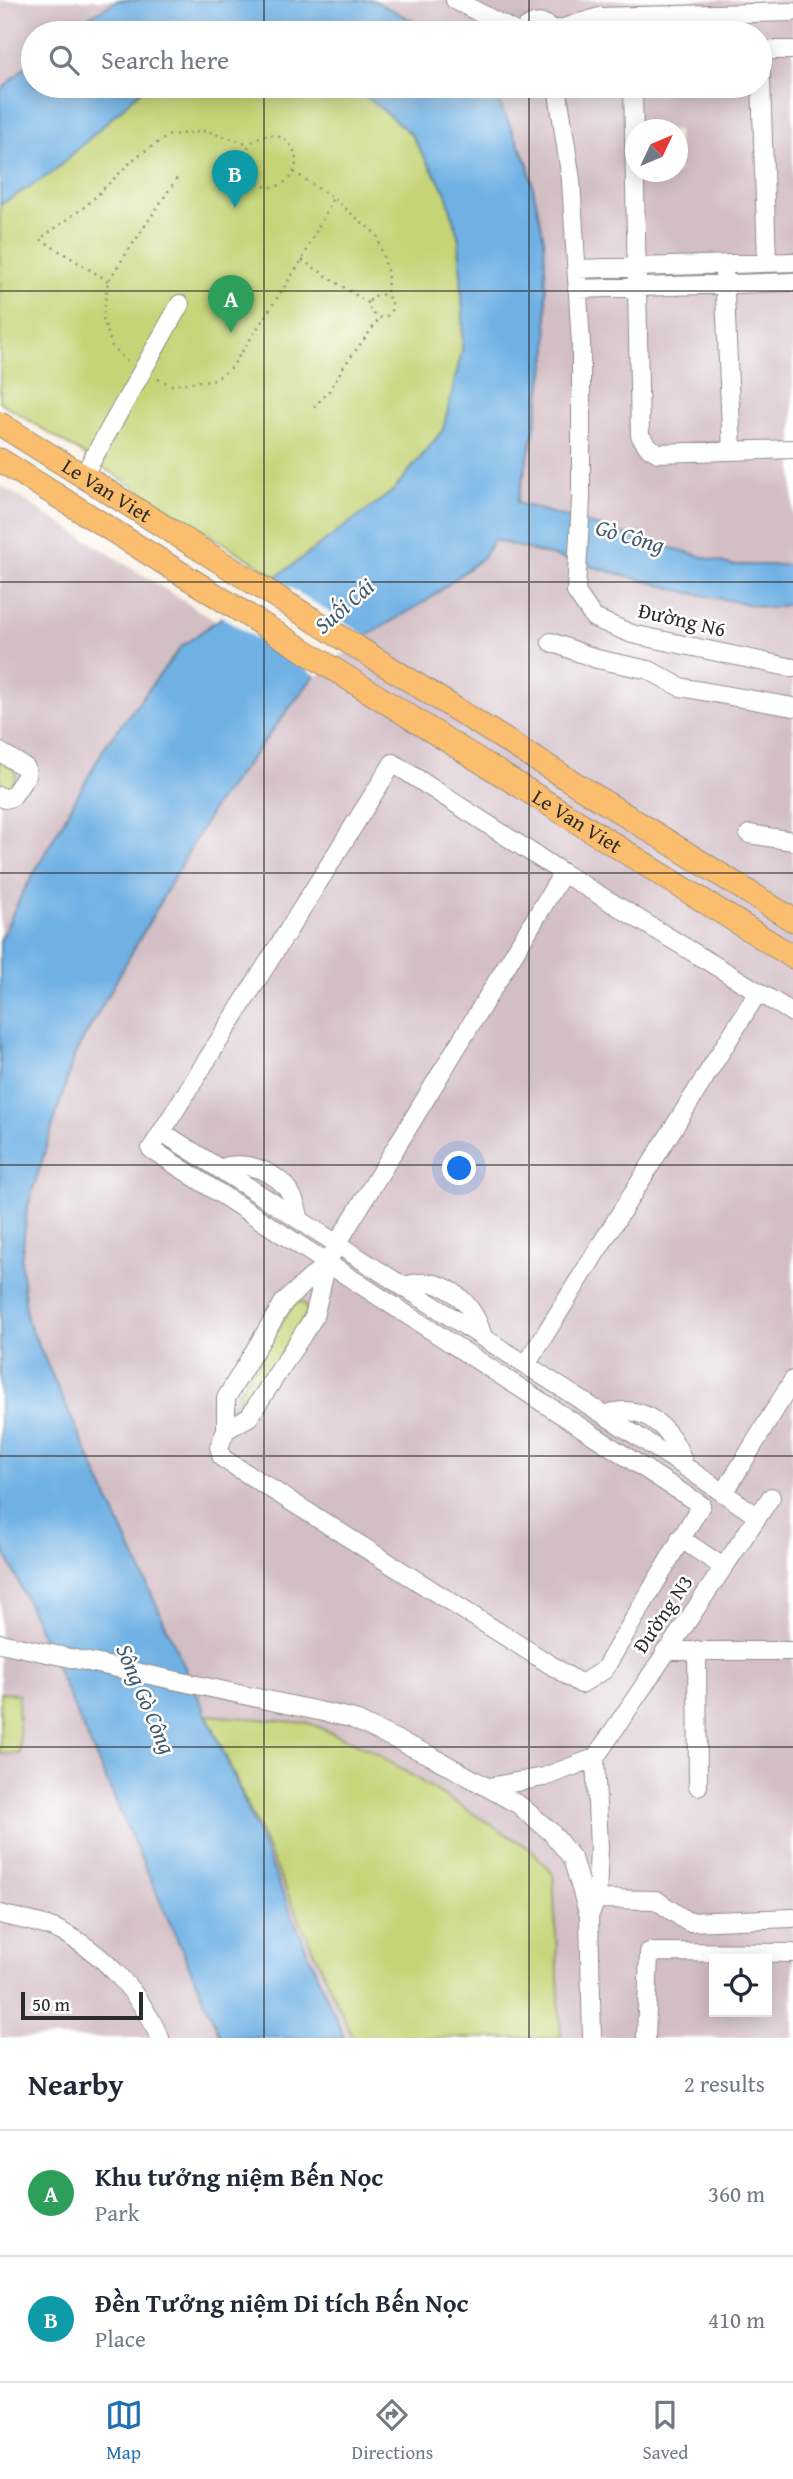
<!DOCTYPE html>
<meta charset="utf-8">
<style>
:root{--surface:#fff;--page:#f6f6f7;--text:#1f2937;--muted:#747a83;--line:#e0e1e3;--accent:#1f6fb2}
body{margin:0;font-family:"Gentium Book Plus",serif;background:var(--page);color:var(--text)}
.controls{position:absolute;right:21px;bottom:21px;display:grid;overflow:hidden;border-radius:0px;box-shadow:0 4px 18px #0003}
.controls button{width:63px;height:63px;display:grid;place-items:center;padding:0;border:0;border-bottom:2px solid var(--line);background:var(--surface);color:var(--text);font:35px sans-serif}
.compass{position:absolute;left:625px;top:119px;width:63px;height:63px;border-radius:50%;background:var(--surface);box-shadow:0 4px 18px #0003;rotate:46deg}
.scale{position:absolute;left:21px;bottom:18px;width:122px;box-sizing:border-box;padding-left:7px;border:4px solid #2b2b2b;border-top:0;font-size:19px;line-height:24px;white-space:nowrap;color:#2b2b2b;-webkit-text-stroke:5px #fff;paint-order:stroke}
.you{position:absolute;left:460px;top:1169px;width:24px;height:24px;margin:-18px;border:5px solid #fff;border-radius:50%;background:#1a73e8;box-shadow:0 0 0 10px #1a73e833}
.badge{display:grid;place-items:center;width:46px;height:46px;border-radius:50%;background:var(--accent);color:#fff;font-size:23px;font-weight:700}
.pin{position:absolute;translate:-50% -58px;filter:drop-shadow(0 2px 4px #0008)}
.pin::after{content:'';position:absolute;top:37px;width:24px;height:21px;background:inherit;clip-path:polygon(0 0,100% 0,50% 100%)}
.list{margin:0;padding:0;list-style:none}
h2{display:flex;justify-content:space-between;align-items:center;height:91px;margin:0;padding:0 28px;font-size:30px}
h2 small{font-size:23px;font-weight:400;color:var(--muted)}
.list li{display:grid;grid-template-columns:46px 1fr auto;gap:21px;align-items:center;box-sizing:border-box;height:126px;padding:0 28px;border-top:2px solid var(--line)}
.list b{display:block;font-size:26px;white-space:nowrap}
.list p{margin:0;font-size:23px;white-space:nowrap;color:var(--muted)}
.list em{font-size:23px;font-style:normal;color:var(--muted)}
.icon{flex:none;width:38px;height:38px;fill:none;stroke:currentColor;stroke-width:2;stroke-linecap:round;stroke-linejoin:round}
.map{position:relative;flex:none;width:793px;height:2038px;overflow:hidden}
.search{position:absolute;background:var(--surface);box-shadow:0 4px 18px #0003;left:21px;right:21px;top:21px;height:77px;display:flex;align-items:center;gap:18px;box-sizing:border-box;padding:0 24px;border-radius:38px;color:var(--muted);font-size:26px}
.sheet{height:343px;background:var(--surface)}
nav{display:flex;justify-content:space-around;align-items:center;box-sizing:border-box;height:98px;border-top:2px solid var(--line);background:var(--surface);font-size:19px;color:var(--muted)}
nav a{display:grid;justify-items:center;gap:4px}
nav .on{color:var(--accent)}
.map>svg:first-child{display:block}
.industrial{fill:#d2bec5;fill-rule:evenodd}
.green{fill:#c5d476;stroke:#788050;stroke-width:2}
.water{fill:#70b1e4;stroke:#4e6e88;stroke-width:2}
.pier{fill:#faf0e3}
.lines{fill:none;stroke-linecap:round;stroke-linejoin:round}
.minor-casing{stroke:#928e87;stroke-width:20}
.major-casing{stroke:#928e87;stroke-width:25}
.path{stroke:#928e87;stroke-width:2.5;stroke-dasharray:2 5;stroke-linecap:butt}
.minor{stroke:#fff;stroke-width:18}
.major{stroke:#fbbd6e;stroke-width:23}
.grid{fill:none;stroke:#2b2b2b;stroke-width:2;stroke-opacity:0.55}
.labels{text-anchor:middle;stroke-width:5;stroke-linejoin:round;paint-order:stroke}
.street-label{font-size:21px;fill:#2b2b2b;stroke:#fff}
.water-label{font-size:23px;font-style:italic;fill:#435a6c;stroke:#fff}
</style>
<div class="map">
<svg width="793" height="2038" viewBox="0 0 793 2038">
<rect width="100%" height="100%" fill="#fff"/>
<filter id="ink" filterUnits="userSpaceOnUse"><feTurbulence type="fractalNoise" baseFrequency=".0143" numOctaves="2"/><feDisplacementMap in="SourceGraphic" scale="14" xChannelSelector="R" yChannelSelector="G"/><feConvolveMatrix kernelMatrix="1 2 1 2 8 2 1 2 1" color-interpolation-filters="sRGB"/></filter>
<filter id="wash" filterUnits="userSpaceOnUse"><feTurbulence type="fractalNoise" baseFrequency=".00686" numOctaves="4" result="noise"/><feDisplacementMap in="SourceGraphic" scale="28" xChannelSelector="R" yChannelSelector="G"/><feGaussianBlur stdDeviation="1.57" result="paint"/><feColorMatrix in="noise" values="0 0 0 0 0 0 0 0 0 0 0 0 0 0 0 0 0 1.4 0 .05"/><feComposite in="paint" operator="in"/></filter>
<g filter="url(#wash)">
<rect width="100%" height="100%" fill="#faf0e3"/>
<!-- industrial -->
<path class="industrial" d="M0 0H118L75 25 64 33H33V59L0 91Z
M373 0H793V2038H0V485L310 681 327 659 428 600 482 558 516 503 548 348 544 239 528 164 497 98 485 86H760V33H429L414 21ZM636 130H678V172H636ZM714 1959H767V2012H714Z"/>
<!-- green -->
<path class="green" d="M146 86H349L372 101 410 133 446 193 459 239 463 315 462 351 443 430 393 491 277 577 0 402V205L52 173Z
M0 758 14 769 16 775 10 789 0 792Z
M295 1302 304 1303 307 1312 252 1403 241 1401 239 1392Z
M0 1693 18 1694 20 1754H0Z
M207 1715 309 1723 369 1749 532 1850 553 1874 561 2038H353Z"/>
<!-- water -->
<path class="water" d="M118 0H373L414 21 429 33H64L75 25Z
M33 59V86H146L52 173 0 205V91Z
M349 86H485L497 98 528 164 544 239 548 348 535 427 517 503 731 565H793V604L769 608 686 592 494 540 482 558 428 600 327 659 213 808 75 1054 27 1209 21 1263 27 1320 229 1765 344 2038H221L0 1541V941L20 898 106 745 181 647 393 491 443 430 462 351 463 315 459 239 446 193 410 133 372 101Z"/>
<!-- pier -->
<path class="pier" d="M272 576 370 638 330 662 318 677 219 615Z"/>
</g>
<g filter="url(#ink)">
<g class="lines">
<defs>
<path id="minor" d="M455 0 518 33
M556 30 599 17 793 12
M521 33C532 20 546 20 557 33
M760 50 767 262
M760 50H793
M557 86 571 180 581 344V499L576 592 594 618 632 634 793 668
M633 86 640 435 648 447 658 453 793 449
M576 269 793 262
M724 272 732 451
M577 289 793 282
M83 476 180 304
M551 642 597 659 649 670 680 687 793 707
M0 752 26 768 27 775 12 797 5 799 0 796
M749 834 793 841
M162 1132 684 1466 757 1516
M219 1169C244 1159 277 1171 291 1194 296 1202 298 1212 300 1220
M327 1263 284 1302 226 1398V1430L219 1447 222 1458 581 1684 604 1670 701 1505 151 1149 393 763 563 873 793 1013
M403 1287C441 1271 475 1302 483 1338
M526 1365 758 992
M605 1415C643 1400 676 1431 684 1466
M226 1430 249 1417 314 1317 327 1263 337 1244 563 873
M724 1493 793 1380
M680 1538 723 1567
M0 1643 351 1718 433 1757 519 1805 551 1832 572 1858 589 1916 592 2038
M697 1650 698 1786
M665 1651H793
M489 1787 544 1777 595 1758
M597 1899 656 1900 688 1922 793 1918
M0 1914C18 1919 40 1922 58 1930 102 1951 140 1993 160 2038
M589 1916 597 1899 599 1848 595 1758 771 1497
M646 2038 649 1952 793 1953"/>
<g id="major">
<path id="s1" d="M0 424 793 920"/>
<path id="s2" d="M0 460 793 957"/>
</g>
</defs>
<!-- minor casing -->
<use href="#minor" class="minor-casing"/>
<!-- major casing -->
<use href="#major" class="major-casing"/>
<!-- path -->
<path class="path" d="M244 161a26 26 0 1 1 52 0a26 26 0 1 1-52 0Z
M294 172 333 198 377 235 388 274 387 296
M302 260 368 303C369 314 384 325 391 311 397 296 377 287 368 303
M108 281 40 239 87 205 137 156 170 135 206 131 249 144
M127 362 112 346 103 318 108 281 179 175
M158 379 171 385 216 379 232 367 302 260 333 198
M314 407 329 391 344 366 380 318"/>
<!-- minor -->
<use href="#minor" class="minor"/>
<!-- major -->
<use href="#major" class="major"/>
</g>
</g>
<!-- grid -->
<path class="grid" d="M264 0V33M529 0V33M264 86V2038M529 86V2038M0 291H793M0 582H793M0 873H793M0 1165H793M0 1456H793M0 1747H793"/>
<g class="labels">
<!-- street labels -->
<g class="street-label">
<text dy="7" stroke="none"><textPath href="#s1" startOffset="126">Le Van Viet</textPath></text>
<text transform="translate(682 620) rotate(13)" y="7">Đường N6</text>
<text dy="7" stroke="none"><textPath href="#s2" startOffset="681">Le Van Viet</textPath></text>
<text transform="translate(663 1614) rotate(-56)" y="7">Đường N3</text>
</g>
<!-- water labels -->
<g class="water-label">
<text transform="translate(630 536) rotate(16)" y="8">Gò Công</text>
<text transform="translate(344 606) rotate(-41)" y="8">Suối Cái</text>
<text transform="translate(146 1699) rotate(67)" y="8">Sông Gò Công</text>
</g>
</g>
</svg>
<div class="controls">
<button><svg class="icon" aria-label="locate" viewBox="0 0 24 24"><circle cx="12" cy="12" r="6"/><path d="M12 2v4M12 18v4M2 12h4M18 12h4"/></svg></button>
</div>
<svg class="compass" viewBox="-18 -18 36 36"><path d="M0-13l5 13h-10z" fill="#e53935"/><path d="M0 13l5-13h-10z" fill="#747a83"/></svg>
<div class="scale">50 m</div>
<div class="you"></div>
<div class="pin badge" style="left:231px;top:333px;background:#2e9e5b">A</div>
<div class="pin badge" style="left:235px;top:208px;background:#0f9aa8">B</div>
<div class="search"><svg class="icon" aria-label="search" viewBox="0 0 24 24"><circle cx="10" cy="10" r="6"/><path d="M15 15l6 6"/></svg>Search here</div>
</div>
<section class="sheet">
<h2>Nearby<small>2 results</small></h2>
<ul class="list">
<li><span class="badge" style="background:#2e9e5b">A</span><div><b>Khu tưởng niệm Bến Nọc</b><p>Park</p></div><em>360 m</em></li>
<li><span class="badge" style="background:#0f9aa8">B</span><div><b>Đền Tưởng niệm Di tích Bến Nọc</b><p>Place</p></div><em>410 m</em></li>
</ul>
</section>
<nav>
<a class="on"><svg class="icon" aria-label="map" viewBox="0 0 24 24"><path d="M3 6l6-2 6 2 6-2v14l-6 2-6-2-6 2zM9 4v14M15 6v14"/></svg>Map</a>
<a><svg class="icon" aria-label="directions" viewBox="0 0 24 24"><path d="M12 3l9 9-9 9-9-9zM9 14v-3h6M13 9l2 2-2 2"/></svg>Directions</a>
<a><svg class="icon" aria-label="saved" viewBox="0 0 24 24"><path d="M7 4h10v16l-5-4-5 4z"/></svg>Saved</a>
</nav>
